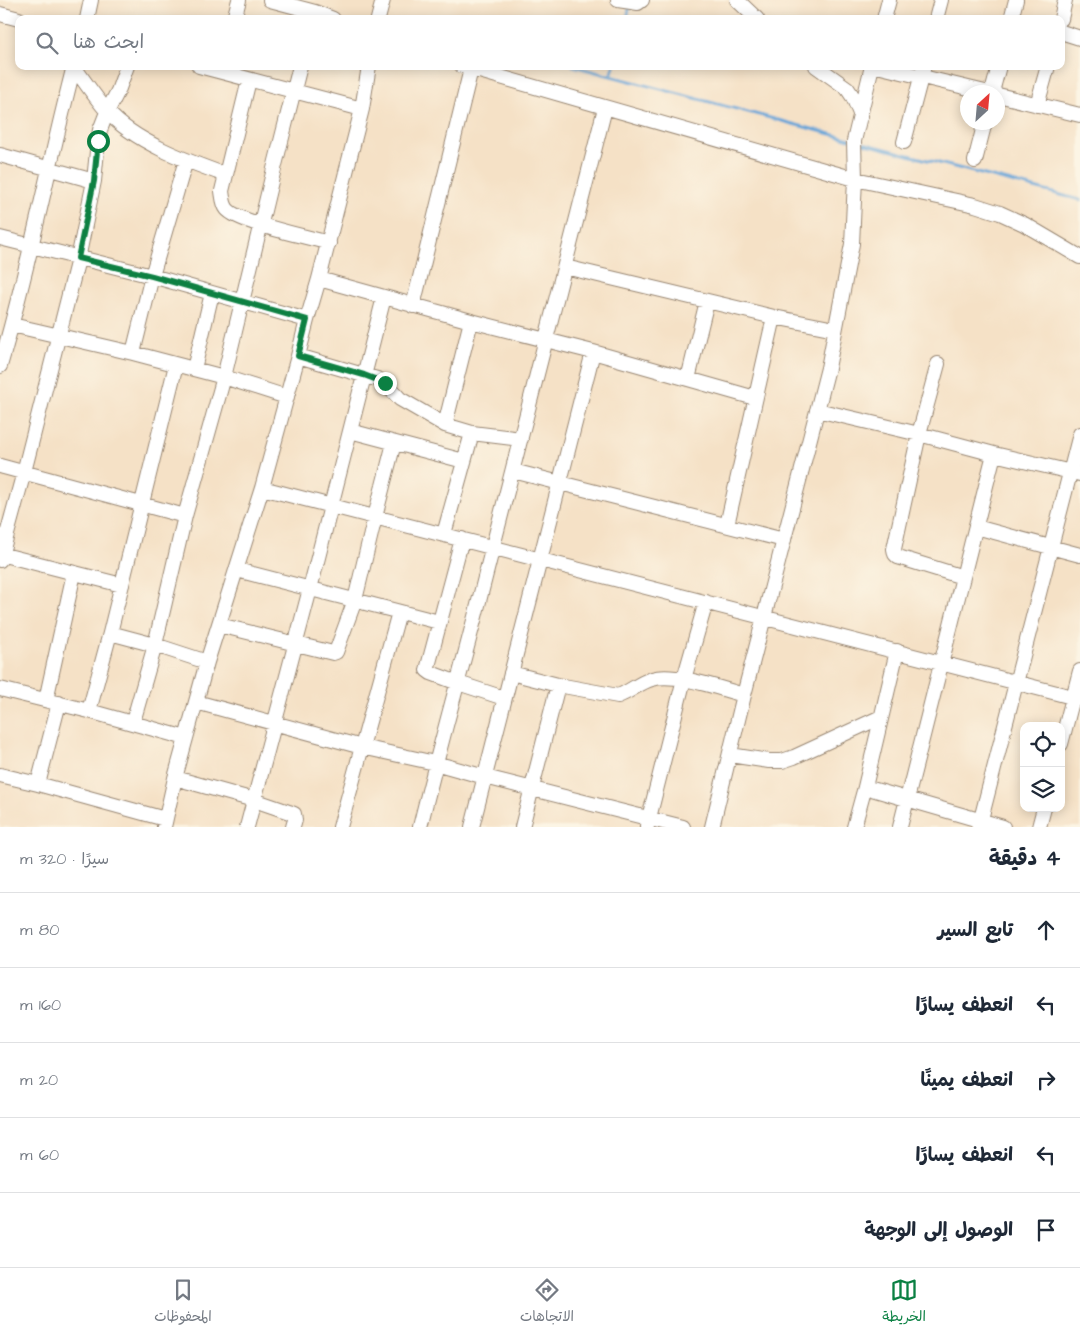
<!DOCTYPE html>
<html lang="ar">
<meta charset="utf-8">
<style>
:root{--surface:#fff;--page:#f6f6f7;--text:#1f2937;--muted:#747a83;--line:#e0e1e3;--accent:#0b8043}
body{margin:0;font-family:"Architects Daughter","Playpen Sans Arabic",sans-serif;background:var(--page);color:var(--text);direction:rtl}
.controls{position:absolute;right:15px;bottom:15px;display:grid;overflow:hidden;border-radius:10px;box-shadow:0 2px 12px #0003}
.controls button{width:45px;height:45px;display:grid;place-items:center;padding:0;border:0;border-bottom:1px solid var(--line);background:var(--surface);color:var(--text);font:25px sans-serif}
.compass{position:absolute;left:960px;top:85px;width:45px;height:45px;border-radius:50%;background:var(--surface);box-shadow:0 2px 12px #0003;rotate:26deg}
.stop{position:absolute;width:15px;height:15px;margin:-11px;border:4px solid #0b8043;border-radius:50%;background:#fff}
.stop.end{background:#0b8043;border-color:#fff;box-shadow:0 1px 5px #0008}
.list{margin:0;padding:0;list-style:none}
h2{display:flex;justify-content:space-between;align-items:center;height:65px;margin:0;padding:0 20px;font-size:21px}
h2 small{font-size:16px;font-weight:400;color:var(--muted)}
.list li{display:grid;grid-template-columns:32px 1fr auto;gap:15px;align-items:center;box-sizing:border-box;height:75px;padding:0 20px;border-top:1px solid var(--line)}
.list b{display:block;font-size:19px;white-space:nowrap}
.list em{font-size:16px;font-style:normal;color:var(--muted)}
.icon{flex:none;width:28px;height:28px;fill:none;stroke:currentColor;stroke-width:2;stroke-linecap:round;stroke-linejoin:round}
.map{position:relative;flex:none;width:1080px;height:827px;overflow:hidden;direction:ltr}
.search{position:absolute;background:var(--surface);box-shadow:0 2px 12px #0003;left:15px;right:15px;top:15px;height:55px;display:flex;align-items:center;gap:12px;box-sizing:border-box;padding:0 18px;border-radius:10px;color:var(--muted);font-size:19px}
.sheet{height:440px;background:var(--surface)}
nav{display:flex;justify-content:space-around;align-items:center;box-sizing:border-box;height:70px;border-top:1px solid var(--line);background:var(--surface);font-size:14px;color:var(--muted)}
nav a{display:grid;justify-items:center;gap:2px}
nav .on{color:var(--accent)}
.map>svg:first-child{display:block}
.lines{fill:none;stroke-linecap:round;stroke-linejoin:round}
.stream{stroke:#66a4d8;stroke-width:3}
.minor-casing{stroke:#988672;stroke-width:16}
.minor{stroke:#fff;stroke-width:14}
.route{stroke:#0b8043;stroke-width:6}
</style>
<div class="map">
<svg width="1080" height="827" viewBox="0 0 1080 827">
<rect width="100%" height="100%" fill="#fcf5e5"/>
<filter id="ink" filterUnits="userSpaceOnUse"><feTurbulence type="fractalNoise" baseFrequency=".02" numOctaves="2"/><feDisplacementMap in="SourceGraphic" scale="10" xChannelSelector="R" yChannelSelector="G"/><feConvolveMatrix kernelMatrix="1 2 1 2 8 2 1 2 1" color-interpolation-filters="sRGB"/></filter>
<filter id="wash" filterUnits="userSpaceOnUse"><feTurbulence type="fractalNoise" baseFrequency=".0096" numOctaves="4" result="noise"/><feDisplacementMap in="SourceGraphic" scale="20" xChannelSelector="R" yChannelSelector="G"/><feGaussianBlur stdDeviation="1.12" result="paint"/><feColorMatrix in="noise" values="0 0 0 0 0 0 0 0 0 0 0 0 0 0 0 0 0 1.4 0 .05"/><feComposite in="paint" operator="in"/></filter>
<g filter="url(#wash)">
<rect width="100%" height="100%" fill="#f5e1c6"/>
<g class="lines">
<!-- stream -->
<path class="stream" d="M627 19 630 5
M573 66 850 139
M611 76 614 66
M859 142 1080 200"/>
</g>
</g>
<g filter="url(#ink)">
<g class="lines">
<defs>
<path id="minor" d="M270 0 315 12 333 19
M618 0 638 3 642 0
M737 0 757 19
M0 14 19 19
M87 19 91 0
M234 19 239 0
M378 19 383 0
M884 19 889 0
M936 19 941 0
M1011 19 1016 0
M1061 19 1065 0
M1061 32 1080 38
M199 66 362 109
M462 66 855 179 975 205 1000 213 1024 224 1080 257
M816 66 847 88 853 97 861 116
M877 66 985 92
M74 67C85 82 95 97 107 111 134 142 187 161 226 175
M249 80 222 191C223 197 223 204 227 209 238 223 309 237 329 243
M992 92 999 66
M998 95 1080 115
M1037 105 1048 66
M904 142 924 66
M0 155 94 181
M975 161 985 122
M0 238 152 276 307 320
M565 267 774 317 835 329
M319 279 471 321 593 352 755 398
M413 306 471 69
M12 325 133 353 224 377 287 397
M133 353 152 276 186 160
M298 356 377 379 385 383 400 399 445 425 472 433 521 439
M938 364 919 434 894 549 895 554 898 557 963 577
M0 366C29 268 48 166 74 66
M194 369 212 293
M688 379 707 301
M817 410 919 434 994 454 1080 474
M445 425 471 321
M350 431 464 461
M0 466 185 516
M513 471 784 540
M262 488 1080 699
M727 525 774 317
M976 527 1080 555
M444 534 472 433
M462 539 427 670 431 673 458 683 504 698
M0 554 122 585
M0 560 24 472 78 259 94 181 98 141 100 130 107 112 118 91 127 66
M237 570 439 622
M219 625 333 653 336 652 355 600 375 517 394 443
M110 633 155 645 207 662
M511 673 558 685 618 696C630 692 640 682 652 679 675 672 721 689 744 695
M0 689 89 711 186 738
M46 700 74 573
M196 702 362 747 435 763 485 777 683 827
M89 711 110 633 176 365
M133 722 155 645 185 516 224 377 273 173 300 66
M1061 744 1080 671
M730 755 769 761H782L794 757 881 717
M0 775 38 784 165 819
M175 778 254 800 289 812 294 814 295 820 293 827
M38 784 59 703
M865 787 1003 827
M647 826 684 679 706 602
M164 827 175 778 207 662 262 488 298 356 307 320 319 279 362 109 369 66
M247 827 310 589 384 297
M340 827 399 612
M420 827C438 752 459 679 478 605 521 439 563 273 605 108
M472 827 593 352
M522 827 558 685
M712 827 744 695 828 368 852 244 855 179 854 141 872 66
M854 827 865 787 897 651
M900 827 994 454
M979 827 1080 434
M1039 827 1044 808"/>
</defs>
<!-- minor casing -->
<use href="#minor" class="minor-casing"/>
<!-- minor -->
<use href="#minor" class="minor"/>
</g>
</g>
<g class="lines" filter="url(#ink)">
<!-- route -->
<path class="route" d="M98 141 94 181 78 258 152 276 307 320 298 356 364 375 385 383"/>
</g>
</svg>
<div class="controls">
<button><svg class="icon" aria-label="locate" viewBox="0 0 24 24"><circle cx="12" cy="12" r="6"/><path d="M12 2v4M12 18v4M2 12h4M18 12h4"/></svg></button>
<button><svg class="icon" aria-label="layers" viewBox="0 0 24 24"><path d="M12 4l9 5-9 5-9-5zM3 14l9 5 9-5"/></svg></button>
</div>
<svg class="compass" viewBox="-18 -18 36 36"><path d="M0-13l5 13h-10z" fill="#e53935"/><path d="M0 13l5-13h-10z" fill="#747a83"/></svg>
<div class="stop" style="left:98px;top:141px"></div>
<div class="stop end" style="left:385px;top:383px"></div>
<div class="search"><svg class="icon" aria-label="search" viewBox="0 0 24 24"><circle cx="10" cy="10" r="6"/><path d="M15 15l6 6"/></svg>ابحث هنا</div>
</div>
<section class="sheet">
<h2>4 دقيقة<small>سيرًا · 320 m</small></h2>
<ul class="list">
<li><svg class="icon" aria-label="ahead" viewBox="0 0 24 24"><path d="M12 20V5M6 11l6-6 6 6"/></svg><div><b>تابع السير</b></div><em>80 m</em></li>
<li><svg class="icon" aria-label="left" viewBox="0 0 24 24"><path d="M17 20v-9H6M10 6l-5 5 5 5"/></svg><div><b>انعطف يسارًا</b></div><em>160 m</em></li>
<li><svg class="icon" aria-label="right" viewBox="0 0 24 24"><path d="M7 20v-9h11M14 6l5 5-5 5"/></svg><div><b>انعطف يمينًا</b></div><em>20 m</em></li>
<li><svg class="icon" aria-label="left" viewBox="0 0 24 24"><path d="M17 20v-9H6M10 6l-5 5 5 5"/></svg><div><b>انعطف يسارًا</b></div><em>60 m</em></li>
<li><svg class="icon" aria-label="arrive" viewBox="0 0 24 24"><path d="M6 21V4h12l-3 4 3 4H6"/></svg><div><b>الوصول إلى الوجهة</b></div></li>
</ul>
</section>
<nav>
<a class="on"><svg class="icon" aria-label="map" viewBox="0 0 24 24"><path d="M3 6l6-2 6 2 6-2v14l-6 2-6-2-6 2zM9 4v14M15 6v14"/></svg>الخريطة</a>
<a><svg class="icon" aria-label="directions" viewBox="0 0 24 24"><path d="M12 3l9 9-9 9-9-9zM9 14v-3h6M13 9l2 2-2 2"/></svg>الاتجاهات</a>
<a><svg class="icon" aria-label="saved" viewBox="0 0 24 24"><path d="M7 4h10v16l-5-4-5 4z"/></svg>المحفوظات</a>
</nav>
